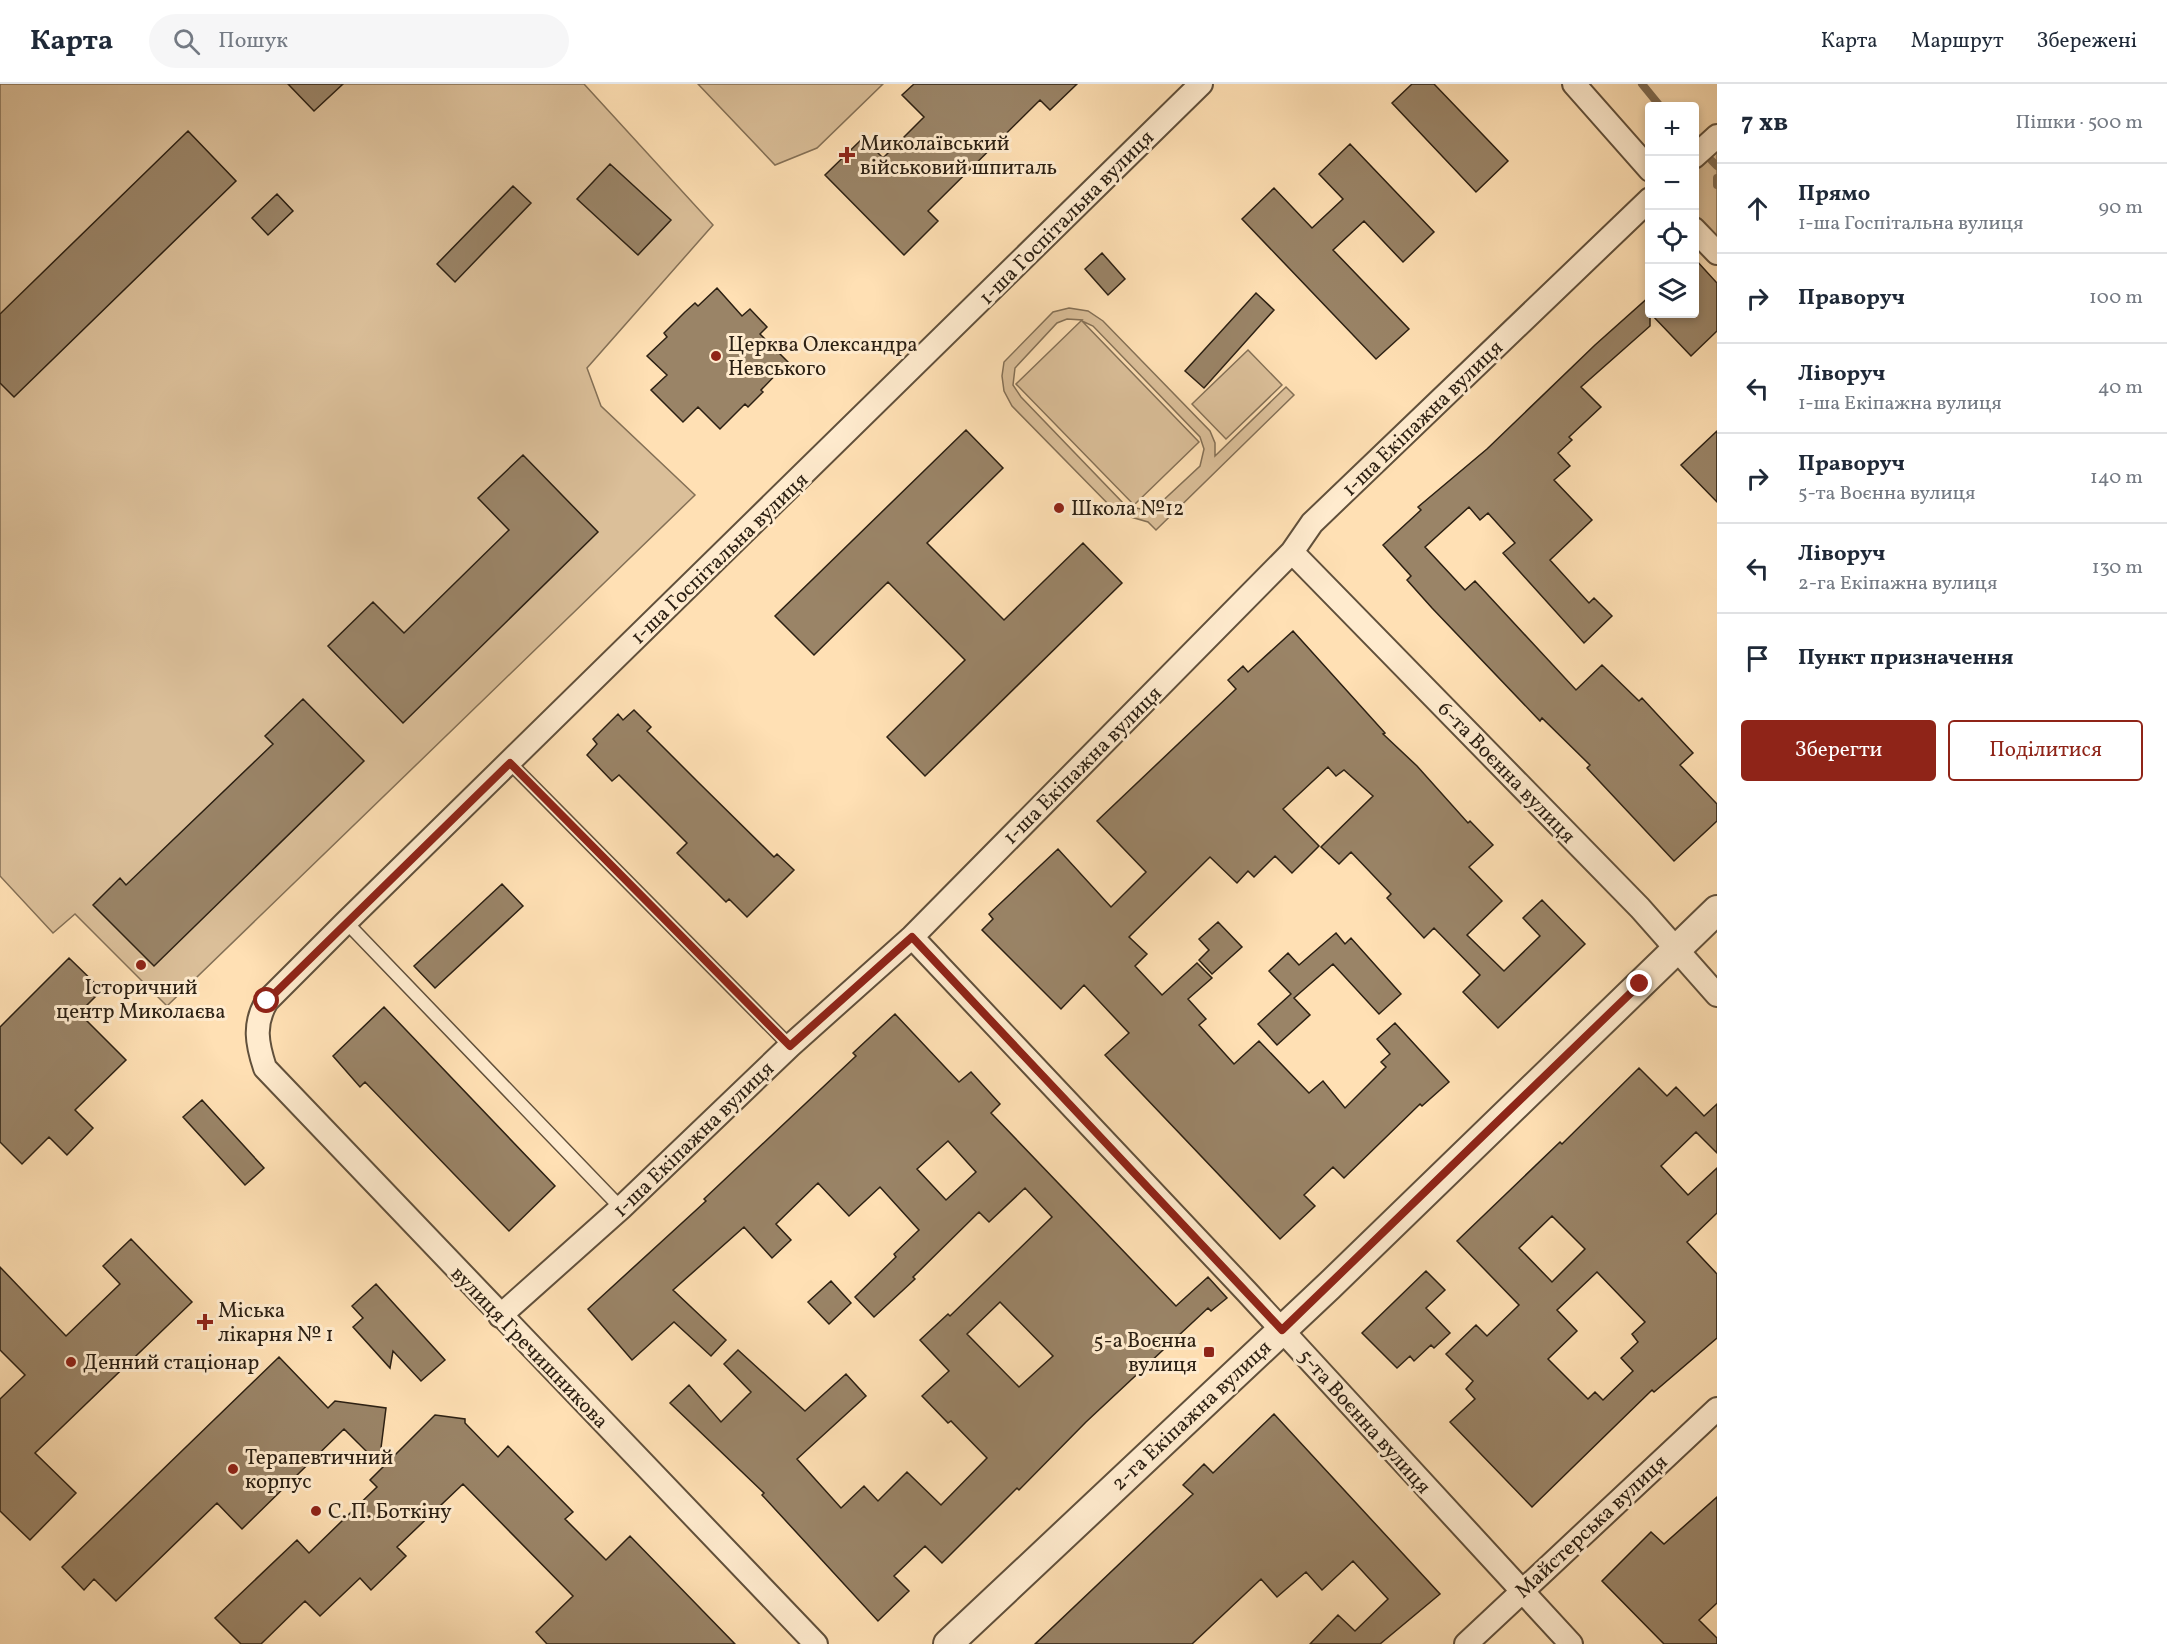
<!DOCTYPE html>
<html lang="uk">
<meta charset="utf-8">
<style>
:root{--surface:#fff;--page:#f6f6f7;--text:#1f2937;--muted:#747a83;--line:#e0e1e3;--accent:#8f2418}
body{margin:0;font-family:Vollkorn,serif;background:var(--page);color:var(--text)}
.controls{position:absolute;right:18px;top:18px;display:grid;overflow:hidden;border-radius:6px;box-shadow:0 3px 9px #0003}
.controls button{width:54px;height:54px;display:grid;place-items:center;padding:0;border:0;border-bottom:2px solid var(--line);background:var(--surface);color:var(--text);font:30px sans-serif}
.stop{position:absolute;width:18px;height:18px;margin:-14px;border:4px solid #8f2418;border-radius:50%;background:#fff}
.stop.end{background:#8f2418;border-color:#fff;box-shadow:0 2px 6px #0008}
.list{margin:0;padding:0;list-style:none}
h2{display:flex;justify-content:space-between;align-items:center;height:78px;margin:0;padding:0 24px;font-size:26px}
h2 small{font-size:20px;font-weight:400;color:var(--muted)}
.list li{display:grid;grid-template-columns:39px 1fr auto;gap:18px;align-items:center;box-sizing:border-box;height:90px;padding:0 24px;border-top:2px solid var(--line)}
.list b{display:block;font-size:22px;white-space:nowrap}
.list p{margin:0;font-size:20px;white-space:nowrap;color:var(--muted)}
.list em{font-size:20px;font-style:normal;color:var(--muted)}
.actions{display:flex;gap:12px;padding:18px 24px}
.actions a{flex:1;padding:14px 0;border:2px solid var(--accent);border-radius:6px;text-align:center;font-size:21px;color:var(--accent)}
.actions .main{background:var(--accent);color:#fff}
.icon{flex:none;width:33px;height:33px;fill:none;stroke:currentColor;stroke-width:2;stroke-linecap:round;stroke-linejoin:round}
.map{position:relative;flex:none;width:1717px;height:1560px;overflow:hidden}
header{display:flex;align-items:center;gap:36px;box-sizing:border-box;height:84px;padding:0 30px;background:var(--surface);border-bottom:2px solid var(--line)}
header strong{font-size:28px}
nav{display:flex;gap:33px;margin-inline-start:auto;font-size:21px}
.search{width:420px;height:54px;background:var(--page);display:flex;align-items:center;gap:15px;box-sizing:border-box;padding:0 21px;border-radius:33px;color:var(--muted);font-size:22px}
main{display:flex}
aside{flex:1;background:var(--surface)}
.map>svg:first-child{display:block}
.green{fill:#dbbf99;stroke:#847056;stroke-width:1.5;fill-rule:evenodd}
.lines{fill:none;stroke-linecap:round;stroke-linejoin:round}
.stream{stroke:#7f6c53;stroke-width:8}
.building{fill:#9a8467;stroke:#2c2013;stroke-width:1.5;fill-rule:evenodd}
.service-casing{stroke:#61503b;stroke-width:15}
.minor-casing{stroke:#61503b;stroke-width:26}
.tertiary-casing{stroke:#61503b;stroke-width:32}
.service{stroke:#ffebce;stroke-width:12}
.minor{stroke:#ffebce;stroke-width:22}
.tertiary{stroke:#ffebce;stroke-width:28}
.route{stroke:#8f2418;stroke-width:8}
.poi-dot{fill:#8f2418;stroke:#ffebce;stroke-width:2}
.labels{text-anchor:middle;stroke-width:6;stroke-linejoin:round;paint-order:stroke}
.poi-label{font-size:21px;fill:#2c2013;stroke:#ffebce;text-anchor:start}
.street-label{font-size:21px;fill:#2c2013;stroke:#ffebce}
</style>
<header>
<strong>Карта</strong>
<div class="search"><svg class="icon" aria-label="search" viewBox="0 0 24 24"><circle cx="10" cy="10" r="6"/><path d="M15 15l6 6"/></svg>Пошук</div>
<nav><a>Карта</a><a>Маршрут</a><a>Збережені</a></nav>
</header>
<main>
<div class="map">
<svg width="1717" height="1560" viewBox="0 0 1717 1560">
<rect width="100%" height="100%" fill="#ffe0b4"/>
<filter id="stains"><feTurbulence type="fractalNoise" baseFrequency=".00333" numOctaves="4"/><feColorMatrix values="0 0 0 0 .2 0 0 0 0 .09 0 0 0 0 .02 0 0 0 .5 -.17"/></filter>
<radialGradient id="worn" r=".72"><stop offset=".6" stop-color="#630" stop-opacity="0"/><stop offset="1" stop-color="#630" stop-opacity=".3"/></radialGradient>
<!-- green -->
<path class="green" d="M0 0H584L713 141 587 284 601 322 695 411 167 922 75 830 53 849 0 792Z
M698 0H883L817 64 775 81Z
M1717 64V157L1695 133V86Z
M1069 224 1088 227 1103 237 1210 347 1215 359V372L1286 303 1294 311 1156 446 1148 438 1117 429 1012 322 1004 307 1002 292 1004 278 1053 228ZM1067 235 1082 236 1016 300 1134 421 1199 358 1082 237 1093 242 1200 353 1204 365 1200 382 1156 423 1141 425 1126 422 1021 313 1013 301 1015 284 1057 239Z
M1248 266 1282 301 1226 355 1192 320Z"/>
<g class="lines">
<!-- stream -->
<path class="stream" d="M1642 0 1660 22
M1694 55 1695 56
M1712 77 1717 82
M1717 94V101"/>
</g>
<!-- building -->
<path class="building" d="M288 0H343L314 27Z
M914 0H1077L1050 26 1040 16 928 127 938 137 904 171 825 91 863 54 883 74 924 33 902 11Z
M1412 0H1434L1508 77 1476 108 1392 19Z
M188 47 236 97 14 313 0 299V230Z
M1350 60 1434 148 1403 178 1364 137 1333 166 1409 245 1376 275 1242 135 1274 104 1312 144 1343 115 1319 90Z
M610 80 671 136 638 171 577 115Z
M513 102 531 119 455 198 437 180Z
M277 110 293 127 268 151 252 134Z
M1102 169 1125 195 1108 211 1085 185Z
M1695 175 1717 199V247L1691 272 1651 230H1695Z
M717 204 742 232 750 225 767 243 760 250 788 278 761 306 763 308 748 323 745 320 720 345 698 323 683 338 651 306 667 291 647 272 667 253 664 249 685 228 695 219 698 222Z
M1256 209 1274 226 1204 304 1185 287Z
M1650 212V242L1581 303 1601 323 1569 353 1572 356 1558 369 1570 382 1554 396 1592 436 1550 476 1589 519 1594 514 1612 532 1584 559 1503 469 1515 459 1488 429 1480 436 1469 423 1425 463 1465 506 1475 497 1576 606 1602 581 1639 617 1642 614 1693 669 1680 681 1717 720V737L1674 777 1587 684 1590 681 1542 634 1540 637 1432 524 1407 496 1411 492 1383 461 1421 426 1418 423 1487 365 1595 261Z
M966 346 1003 384 927 459 1004 536 1083 459 1122 499 925 692 887 653 965 576 888 498 814 571 775 532Z
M1717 347V418L1681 381Z
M523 371 598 448 403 639 328 562 373 518 404 549 509 446 478 414Z
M1293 547 1385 649 1383 650 1417 682 1468 739 1470 737 1493 761 1469 783 1502 817 1467 851 1504 887 1540 852 1523 834 1542 816 1585 860 1498 944 1463 908 1480 891 1434 844 1424 854 1387 814 1391 810 1351 768 1339 780 1321 763 1373 712 1344 686 1336 692 1328 683 1283 725 1319 762 1292 789 1275 772 1254 793 1248 787 1237 799 1210 773 1129 853 1147 870 1135 882 1162 911 1197 879 1212 894 1188 915 1206 935 1199 941 1234 980 1259 957 1309 1009 1323 997 1345 1024 1386 983 1381 978 1390 970 1377 955 1395 939 1449 998 1422 1022 1420 1020 1344 1094 1333 1083 1304 1111 1315 1122 1280 1155 1105 971 1129 949 1084 901 1061 925 982 846 993 835 989 830 1058 765 1111 823 1146 788 1097 737 1236 605 1228 596 1243 582 1248 588Z
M303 615 364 677 154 882 93 821 120 794 126 801 273 660 265 652Z
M634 626 651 643 647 647 698 698 774 773 777 770 794 786 747 833 729 815 726 818 677 769 687 759 619 691 612 697 587 671 597 660 593 655 618 630 623 636Z
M502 800 523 822 435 904 414 882Z
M1218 838 1242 863 1212 890 1199 876 1209 866 1199 855Z
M1336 849 1345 860 1351 854 1401 910 1379 930 1333 880 1294 914 1310 931 1277 961 1258 940 1291 910 1269 887 1288 869 1299 881Z
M69 874 102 906 79 929 126 976 75 1026 93 1044 67 1071 49 1053 22 1080 0 1058V943Z
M384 923 555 1102 509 1147 365 998 360 1003 333 972Z
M895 930 959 998 971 988 1000 1020 991 1029 1176 1222 1208 1193 1227 1214 1211 1227 1208 1224 1086 1338 1019 1406 1017 1404 942 1479 925 1462 894 1492 909 1507 878 1537 762 1411 764 1409 670 1319 689 1301 721 1338 751 1308 724 1280 738 1266 805 1327 846 1290 866 1312 797 1375 841 1424 864 1402 878 1417 907 1388 941 1421 987 1374 951 1337 948 1339 922 1312 949 1287 920 1256 948 1230 950 1232 1052 1133 1025 1104 989 1138 979 1128 913 1193 915 1195 874 1233 855 1213 896 1173 894 1170 919 1146 880 1103 849 1132 818 1099 776 1140 791 1156 772 1174 744 1143 673 1206 726 1256 711 1272 674 1238 632 1276 588 1225 706 1117 704 1115 856 972 853 969ZM948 1057 976 1088 946 1116 917 1085ZM1000 1218 1053 1272 1019 1303 967 1250Z
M1639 984 1667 1012 1676 1003 1704 1032 1717 1020V1069L1696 1048 1661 1082 1688 1111 1717 1084V1129L1687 1158 1717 1190V1254L1654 1308 1652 1306 1532 1423 1450 1338 1475 1315 1466 1305 1473 1297 1446 1270 1476 1241 1487 1252 1519 1221 1457 1157 1560 1058 1562 1060ZM1552 1132 1585 1165 1552 1198 1519 1164ZM1597 1188 1645 1238 1632 1250 1638 1258 1621 1274 1633 1287 1603 1316 1595 1308 1588 1315 1548 1275 1577 1247 1557 1226Z
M202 1016 264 1084 245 1101 183 1033Z
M131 1155 192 1218 35 1369 76 1409 30 1456 0 1427V1315L25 1291 0 1266V1183L66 1252 120 1200 103 1182Z
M1426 1187 1445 1206 1426 1224 1450 1249 1434 1264 1431 1261 1414 1277 1410 1272 1397 1284 1362 1249Z
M831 1197 851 1219 829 1240 808 1218Z
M376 1200 445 1276 421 1297 393 1267 390 1284 353 1243 363 1234 352 1222Z
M279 1273 328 1324 335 1317 386 1324 379 1380 344 1345 242 1445 217 1419 116 1517 94 1495 84 1506 62 1483Z
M1274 1330 1440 1510 1380 1560H1310L1338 1531 1355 1547 1388 1515 1353 1477 1322 1506 1306 1488 1277 1513 1261 1495 1192 1560H1035L1193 1410 1183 1401 1204 1380 1213 1389Z
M435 1331 465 1335V1339L498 1373 508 1362 573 1428 565 1435 606 1476 630 1452 735 1560H547L536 1548 573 1512 463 1400 397 1463 406 1472 371 1506 360 1494 320 1532 305 1517 261 1560H241L215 1534 297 1456 309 1469 377 1403 370 1396Z
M1717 1413V1519L1699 1536 1717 1554V1560H1664L1602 1497 1651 1448 1664 1460Z"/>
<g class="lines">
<defs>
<path id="service" d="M510 679 790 962
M346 838 621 1124"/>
<path id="minor" d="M1574 0 1650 86
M1694 73 1717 52
M1694 145 1717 169
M1292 468 1640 824 1717 911
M912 853 1246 1207 1571 1560
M500 1232 621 1124 790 962 912 853 1292 468 1312 439 1650 115
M816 1560 265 984C257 960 253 940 267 917L346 838 1201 0
M1466 1560 1717 1325"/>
<path id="tertiary" d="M948 1560 1329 1202 1717 826"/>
</defs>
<!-- service casing -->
<use href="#service" class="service-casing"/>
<!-- minor casing -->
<use href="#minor" class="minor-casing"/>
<!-- tertiary casing -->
<use href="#tertiary" class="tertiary-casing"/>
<!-- service -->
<use href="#service" class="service"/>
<!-- minor -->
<use href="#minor" class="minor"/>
<!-- tertiary -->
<use href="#tertiary" class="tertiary"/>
</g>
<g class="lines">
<!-- route -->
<path class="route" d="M267 917 510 679 790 962 912 853 1282 1246 1640 900"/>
</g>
<!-- markers -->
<g class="poi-dot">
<path d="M844 62h6v6h6v6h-6v6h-6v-6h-6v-6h6z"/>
<circle cx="716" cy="272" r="6"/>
<circle cx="1059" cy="424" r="6"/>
<circle cx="141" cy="881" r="6"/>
<path d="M202 1229h6v6h6v6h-6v6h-6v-6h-6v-6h6z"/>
<rect x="1203" y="1262" width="12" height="12" rx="3"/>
<circle cx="71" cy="1278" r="6"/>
<circle cx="233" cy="1385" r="6"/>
<circle cx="316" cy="1427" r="6"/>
</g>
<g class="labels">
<!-- poi labels -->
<g class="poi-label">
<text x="860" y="66">Миколаївський<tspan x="860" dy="24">військовий шпиталь</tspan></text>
<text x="728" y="267">Церква Олександра<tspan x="728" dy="24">Невського</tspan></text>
<text x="1071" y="431">Школа №12</text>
<text x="141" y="910" text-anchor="middle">Історичний<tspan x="141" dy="24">центр Миколаєва</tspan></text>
<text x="218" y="1233">Міська<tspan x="218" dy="24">лікарня № 1</tspan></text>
<text x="1197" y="1263" text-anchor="end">5-а Воєнна<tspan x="1197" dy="24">вулиця</tspan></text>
<text x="83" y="1285">Денний стаціонар</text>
<text x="245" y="1380">Терапевтичний<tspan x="245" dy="24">корпус</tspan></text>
<text x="328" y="1434">С. П. Боткіну</text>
</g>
<!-- street labels -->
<g class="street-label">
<text transform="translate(1066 133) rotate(-45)" y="7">1-ша Госпітальна вулиця</text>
<text transform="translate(1422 334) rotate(-44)" y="7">1-ша Екіпажна вулиця</text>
<text transform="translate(719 474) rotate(-44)" y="7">1-ша Госпітальна вулиця</text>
<text transform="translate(1082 681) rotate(-45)" y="7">1-ша Екіпажна вулиця</text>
<text transform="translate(1507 688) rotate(46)" y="7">6-та Воєнна вулиця</text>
<text transform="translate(693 1055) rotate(-44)" y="7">1-ша Екіпажна вулиця</text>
<text transform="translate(530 1263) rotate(46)" y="7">вулиця Гречишникова</text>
<text transform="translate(1191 1331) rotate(-43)" y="7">2-га Екіпажна вулиця</text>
<text transform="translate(1365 1337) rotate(48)" y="7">5-та Воєнна вулиця</text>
<text transform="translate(1591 1442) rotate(-43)" y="7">Майстерська вулиця</text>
</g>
</g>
<rect width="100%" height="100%" filter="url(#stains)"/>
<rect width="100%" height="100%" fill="url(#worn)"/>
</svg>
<div class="controls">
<button>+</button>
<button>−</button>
<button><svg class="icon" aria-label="locate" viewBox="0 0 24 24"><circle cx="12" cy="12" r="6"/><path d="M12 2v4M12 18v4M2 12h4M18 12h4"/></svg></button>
<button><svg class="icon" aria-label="layers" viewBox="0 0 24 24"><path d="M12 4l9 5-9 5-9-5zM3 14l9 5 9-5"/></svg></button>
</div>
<div class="stop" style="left:267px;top:917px"></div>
<div class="stop end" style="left:1640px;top:900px"></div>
</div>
<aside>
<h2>7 хв<small>Пішки · 500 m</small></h2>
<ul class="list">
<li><svg class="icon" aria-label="ahead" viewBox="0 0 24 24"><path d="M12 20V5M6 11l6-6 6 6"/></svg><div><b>Прямо</b><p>1-ша Госпітальна вулиця</p></div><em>90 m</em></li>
<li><svg class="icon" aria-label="right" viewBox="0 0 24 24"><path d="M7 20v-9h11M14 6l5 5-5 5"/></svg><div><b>Праворуч</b></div><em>100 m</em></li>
<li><svg class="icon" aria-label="left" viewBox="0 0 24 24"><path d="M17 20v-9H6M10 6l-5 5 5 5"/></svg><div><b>Ліворуч</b><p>1-ша Екіпажна вулиця</p></div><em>40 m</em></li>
<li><svg class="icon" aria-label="right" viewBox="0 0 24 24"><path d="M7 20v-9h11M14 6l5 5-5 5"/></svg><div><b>Праворуч</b><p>5-та Воєнна вулиця</p></div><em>140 m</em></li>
<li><svg class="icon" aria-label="left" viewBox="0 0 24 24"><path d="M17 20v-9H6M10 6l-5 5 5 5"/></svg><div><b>Ліворуч</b><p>2-га Екіпажна вулиця</p></div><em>130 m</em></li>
<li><svg class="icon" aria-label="arrive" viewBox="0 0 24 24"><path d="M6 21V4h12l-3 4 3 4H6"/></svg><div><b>Пункт призначення</b></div></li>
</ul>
<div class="actions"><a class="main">Зберегти</a><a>Поділитися</a></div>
</aside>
</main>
